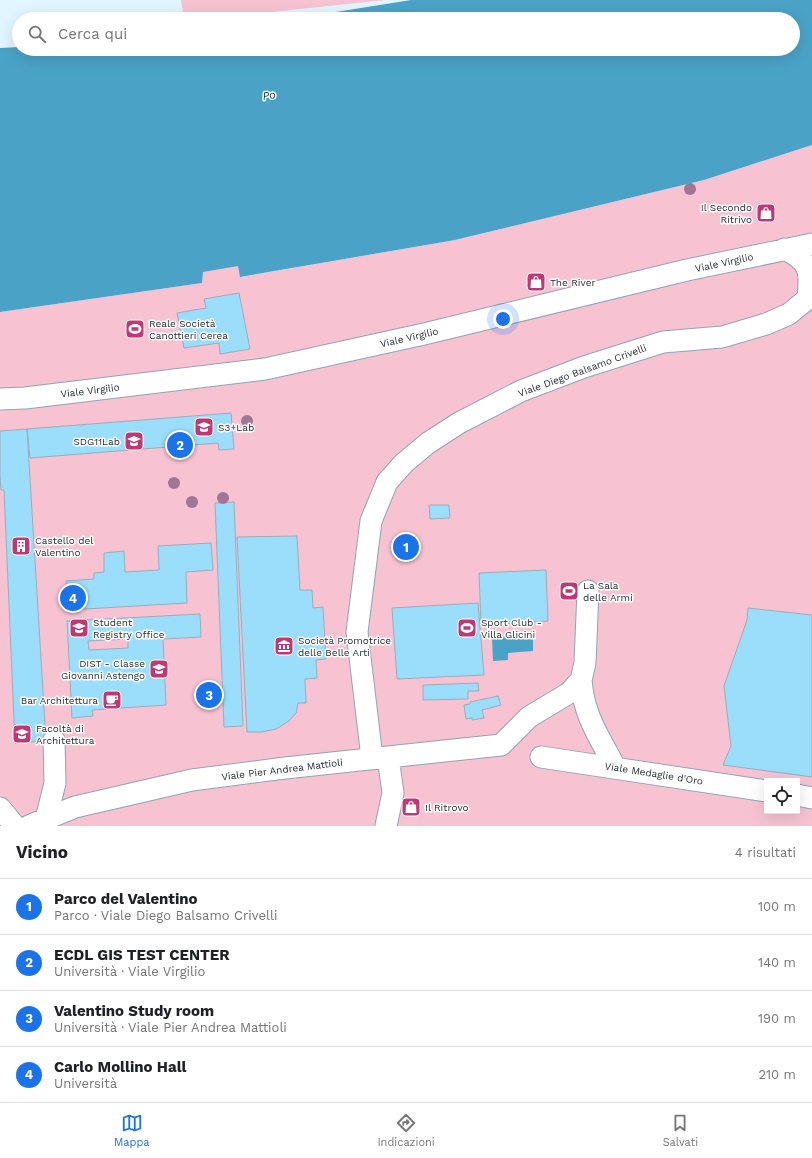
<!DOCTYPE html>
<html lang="it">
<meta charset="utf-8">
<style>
:root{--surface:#fff;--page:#f6f6f6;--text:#202124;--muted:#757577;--line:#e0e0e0;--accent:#1a73e8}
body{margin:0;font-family:"Work Sans",sans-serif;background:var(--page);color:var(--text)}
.controls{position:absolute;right:12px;bottom:12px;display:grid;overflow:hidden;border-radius:0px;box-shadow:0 4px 16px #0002}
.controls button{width:36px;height:36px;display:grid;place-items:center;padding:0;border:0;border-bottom:1px solid var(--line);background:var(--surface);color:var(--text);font:20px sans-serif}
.you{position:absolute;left:503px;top:319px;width:14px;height:14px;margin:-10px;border:3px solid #fff;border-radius:50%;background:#1a73e8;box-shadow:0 0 0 6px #1a73e833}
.badge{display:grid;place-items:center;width:26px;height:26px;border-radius:50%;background:var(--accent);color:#fff;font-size:13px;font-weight:700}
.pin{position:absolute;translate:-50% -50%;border:2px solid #fff;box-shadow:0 1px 4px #0006}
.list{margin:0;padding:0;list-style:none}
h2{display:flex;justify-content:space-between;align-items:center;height:52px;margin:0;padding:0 16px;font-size:17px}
h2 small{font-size:13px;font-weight:400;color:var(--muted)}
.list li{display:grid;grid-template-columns:26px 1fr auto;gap:12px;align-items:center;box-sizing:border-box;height:56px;padding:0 16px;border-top:1px solid var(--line)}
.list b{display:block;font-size:15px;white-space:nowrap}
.list p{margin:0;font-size:13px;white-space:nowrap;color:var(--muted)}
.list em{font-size:13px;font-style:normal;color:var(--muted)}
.icon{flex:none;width:22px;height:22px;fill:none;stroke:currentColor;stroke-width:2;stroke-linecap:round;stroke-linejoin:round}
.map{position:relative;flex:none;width:812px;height:826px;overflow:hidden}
.search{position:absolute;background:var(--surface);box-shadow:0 4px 16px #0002;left:12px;right:12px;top:12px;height:44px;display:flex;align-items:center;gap:10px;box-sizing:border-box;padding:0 14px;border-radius:22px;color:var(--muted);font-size:15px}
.sheet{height:276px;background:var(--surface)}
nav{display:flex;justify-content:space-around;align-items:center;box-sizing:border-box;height:56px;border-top:1px solid var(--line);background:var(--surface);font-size:11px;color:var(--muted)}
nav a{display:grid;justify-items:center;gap:2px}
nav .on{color:var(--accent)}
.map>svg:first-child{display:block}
.green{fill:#f7c3d3;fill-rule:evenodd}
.water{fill:#4aa3c7}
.building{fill:#9adefc;stroke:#9badb6;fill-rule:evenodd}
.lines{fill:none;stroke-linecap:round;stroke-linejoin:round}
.minor-casing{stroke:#92a4ad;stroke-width:23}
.minor{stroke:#fff;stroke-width:21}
.tree{fill:#a17693}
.labels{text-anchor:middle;stroke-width:3;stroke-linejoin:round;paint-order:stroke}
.poi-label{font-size:10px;fill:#252c30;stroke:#fff;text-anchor:start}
.street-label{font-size:10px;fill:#252c30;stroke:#fff}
.water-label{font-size:11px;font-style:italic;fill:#063040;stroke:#fff}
</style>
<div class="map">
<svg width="812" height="826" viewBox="0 0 812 826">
<rect width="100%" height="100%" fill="#e2f6ff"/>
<!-- green -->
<path class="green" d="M181 0H386L202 19H184Z
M812 145V826H0V312L202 283 203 272 238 265 241 277 455 240 704 180ZM767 781H797V811H767Z"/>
<!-- water -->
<path class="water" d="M411 0H812V145L704 180 455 240 240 277 238 266 203 272 202 283 0 312V48L19 47V49H793V19H292Z
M533 636V651L508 653V660L493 661 492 638Z"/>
<!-- building -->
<path class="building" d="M768 207 772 211 771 218 765 221 760 216 762 209Z
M538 276 542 281 540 287 534 289 529 284 531 277Z
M239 293 250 349 220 354 219 343 184 348 177 313 206 308 204 299Z
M231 413 234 449 219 450 218 443 30 458 27 429Z
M27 429 46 741 15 743 4 490H1L0 477V431Z
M234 502 243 726 224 727 215 503Z
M429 505H449L450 518 430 519Z
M297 536 300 590H312L313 608 323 607 326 659 316 660 317 678 305 679 306 703H298L296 713 289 721 276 729 262 732H247L237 537Z
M211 543 213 570 186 572 187 603 68 610 66 581 94 579V573L104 572V553L124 551 125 572 159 570 158 546Z
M546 570 548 621 481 625 479 573Z
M478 603 484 675 397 679 392 608Z
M748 608 812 615V777L723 765 731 746 724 686 747 620Z
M200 614 201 637 163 639 166 705 92 710 93 716 72 718 67 621ZM128 639V648L89 650 88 641Z
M478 683 479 691H468V699L423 700V685Z
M498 696 501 705 482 710 484 718 472 720V718L466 719 464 705 470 704V702Z
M413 801 417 806 415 812 407 813 404 807 406 802Z"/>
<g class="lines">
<defs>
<path id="minor" d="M784 249C810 261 811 271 808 298
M0 399 25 398 265 369 424 334 687 270 812 244
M581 680C584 717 599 736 615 767
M541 757 767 791
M372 758 357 632 371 521 387 482 404 463 428 443 459 423 521 391 584 367 663 342 722 337 766 324 789 314 812 295
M797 795 812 798
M0 808 15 826
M46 819 55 783 54 740
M29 826 75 807 192 780 285 768 501 745 529 717 569 693 581 680 585 663 588 591
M386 826 393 793 388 757"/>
</defs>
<!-- minor casing -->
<use href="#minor" class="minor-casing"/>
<!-- minor -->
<use href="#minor" class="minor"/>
</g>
<!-- trees -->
<g class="tree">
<circle cx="690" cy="189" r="6"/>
<circle cx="247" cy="421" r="6"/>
<circle cx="174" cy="483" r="6"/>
<circle cx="223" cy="498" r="6"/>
<circle cx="192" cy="502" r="6"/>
</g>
<!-- icons -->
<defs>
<symbol id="shop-square" viewBox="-11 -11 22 22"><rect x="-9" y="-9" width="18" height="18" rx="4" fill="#c03773" stroke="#fff"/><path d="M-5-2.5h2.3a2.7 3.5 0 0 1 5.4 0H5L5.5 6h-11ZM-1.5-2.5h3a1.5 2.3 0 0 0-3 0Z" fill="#fff"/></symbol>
<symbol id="stadium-square" viewBox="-11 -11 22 22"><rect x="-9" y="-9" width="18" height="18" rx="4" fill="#c03773" stroke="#fff"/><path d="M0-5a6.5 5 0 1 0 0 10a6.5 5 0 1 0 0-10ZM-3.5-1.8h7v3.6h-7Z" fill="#fff"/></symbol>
<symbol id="university-square" viewBox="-11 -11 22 22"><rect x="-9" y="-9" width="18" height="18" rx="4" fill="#c03773" stroke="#fff"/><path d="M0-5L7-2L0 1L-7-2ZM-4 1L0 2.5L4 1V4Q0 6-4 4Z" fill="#fff"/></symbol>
<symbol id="building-square" viewBox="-11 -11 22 22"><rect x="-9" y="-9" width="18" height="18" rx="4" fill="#c03773" stroke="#fff"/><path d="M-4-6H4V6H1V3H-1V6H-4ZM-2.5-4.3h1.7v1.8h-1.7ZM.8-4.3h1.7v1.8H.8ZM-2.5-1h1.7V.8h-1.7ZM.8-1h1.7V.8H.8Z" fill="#fff"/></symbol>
<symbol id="museum-square" viewBox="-11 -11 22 22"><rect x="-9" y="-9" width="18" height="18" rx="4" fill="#c03773" stroke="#fff"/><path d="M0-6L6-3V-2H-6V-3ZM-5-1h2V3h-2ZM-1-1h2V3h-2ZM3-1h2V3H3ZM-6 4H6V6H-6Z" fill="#fff"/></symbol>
<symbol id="cafe-square" viewBox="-11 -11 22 22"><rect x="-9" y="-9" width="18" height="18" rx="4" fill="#c03773" stroke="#fff"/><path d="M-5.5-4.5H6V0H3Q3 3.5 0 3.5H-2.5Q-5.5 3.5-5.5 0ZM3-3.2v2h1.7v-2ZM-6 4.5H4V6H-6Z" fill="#fff"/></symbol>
</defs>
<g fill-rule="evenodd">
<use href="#shop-square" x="755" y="202" width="22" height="22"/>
<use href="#shop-square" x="525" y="271" width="22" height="22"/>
<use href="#stadium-square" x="124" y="318" width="22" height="22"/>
<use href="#university-square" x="193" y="416" width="22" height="22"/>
<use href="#university-square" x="123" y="430" width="22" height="22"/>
<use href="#building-square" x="10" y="535" width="22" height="22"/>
<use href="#stadium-square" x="558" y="580" width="22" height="22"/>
<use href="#university-square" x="68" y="617" width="22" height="22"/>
<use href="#stadium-square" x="456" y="617" width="22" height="22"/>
<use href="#museum-square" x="273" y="635" width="22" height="22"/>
<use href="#university-square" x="148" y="658" width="22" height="22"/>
<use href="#cafe-square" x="101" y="689" width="22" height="22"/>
<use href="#university-square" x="11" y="723" width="22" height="22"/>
<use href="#shop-square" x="400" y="796" width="22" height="22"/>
</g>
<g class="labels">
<!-- poi labels -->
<g class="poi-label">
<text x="752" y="211" text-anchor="end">Il Secondo<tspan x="752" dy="12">Ritrivo</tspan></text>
<text x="550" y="286">The River</text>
<text x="149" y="327">Reale Società<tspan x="149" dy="12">Canottieri Cerea</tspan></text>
<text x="218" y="431">S3+Lab</text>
<text x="120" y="445" text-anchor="end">SDG11Lab</text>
<text x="35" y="544">Castello del<tspan x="35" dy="12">Valentino</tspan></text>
<text x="583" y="589">La Sala<tspan x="583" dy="12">delle Armi</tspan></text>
<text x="93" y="626">Student<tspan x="93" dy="12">Registry Office</tspan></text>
<text x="481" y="626">Sport Club -<tspan x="481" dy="12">Villa Glicini</tspan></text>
<text x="298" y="644">Società Promotrice<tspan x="298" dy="12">delle Belle Arti</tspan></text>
<text x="145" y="667" text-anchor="end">DIST - Classe<tspan x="145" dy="12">Giovanni Astengo</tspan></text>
<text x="98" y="704" text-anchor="end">Bar Architettura</text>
<text x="36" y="732">Facoltà di<tspan x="36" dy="12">Architettura</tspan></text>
<text x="425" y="811">Il Ritrovo</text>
</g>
<!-- street labels -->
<g class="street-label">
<text transform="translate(724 262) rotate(-12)" y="4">Viale Virgilio</text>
<text transform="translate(409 337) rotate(-13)" y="4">Viale Virgilio</text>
<text transform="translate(582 370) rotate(-20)" y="4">Viale Diego Balsamo Crivelli</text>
<text transform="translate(90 390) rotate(-7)" y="4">Viale Virgilio</text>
<text transform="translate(282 769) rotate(-7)" y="4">Viale Pier Andrea Mattioli</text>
<text transform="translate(654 773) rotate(9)" y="4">Viale Medaglie d'Oro</text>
</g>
<!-- water labels -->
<g class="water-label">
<text transform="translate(269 95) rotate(-10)" y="4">Po</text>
</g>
</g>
</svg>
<div class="controls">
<button><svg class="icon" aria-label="locate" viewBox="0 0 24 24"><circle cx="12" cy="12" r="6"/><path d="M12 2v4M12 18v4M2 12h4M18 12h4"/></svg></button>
</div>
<div class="you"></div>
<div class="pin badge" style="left:406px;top:547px">1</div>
<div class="pin badge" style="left:180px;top:445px">2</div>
<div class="pin badge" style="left:209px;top:695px">3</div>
<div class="pin badge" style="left:73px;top:598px">4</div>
<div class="search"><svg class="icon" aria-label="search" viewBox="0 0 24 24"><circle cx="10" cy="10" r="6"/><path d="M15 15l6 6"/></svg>Cerca qui</div>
</div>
<section class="sheet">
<h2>Vicino<small>4 risultati</small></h2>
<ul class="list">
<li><span class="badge">1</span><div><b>Parco del Valentino</b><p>Parco · Viale Diego Balsamo Crivelli</p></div><em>100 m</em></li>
<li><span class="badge">2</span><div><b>ECDL GIS TEST CENTER</b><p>Università · Viale Virgilio</p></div><em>140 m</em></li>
<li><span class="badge">3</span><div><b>Valentino Study room</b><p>Università · Viale Pier Andrea Mattioli</p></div><em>190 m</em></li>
<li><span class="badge">4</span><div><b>Carlo Mollino Hall</b><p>Università</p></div><em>210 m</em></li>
</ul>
</section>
<nav>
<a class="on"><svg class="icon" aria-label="map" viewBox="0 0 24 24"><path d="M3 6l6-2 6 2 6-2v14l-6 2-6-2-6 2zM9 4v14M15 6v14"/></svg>Mappa</a>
<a><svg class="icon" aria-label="directions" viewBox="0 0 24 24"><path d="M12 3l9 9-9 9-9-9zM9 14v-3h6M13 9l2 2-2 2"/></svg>Indicazioni</a>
<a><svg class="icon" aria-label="saved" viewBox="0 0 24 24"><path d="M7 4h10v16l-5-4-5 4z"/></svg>Salvati</a>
</nav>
